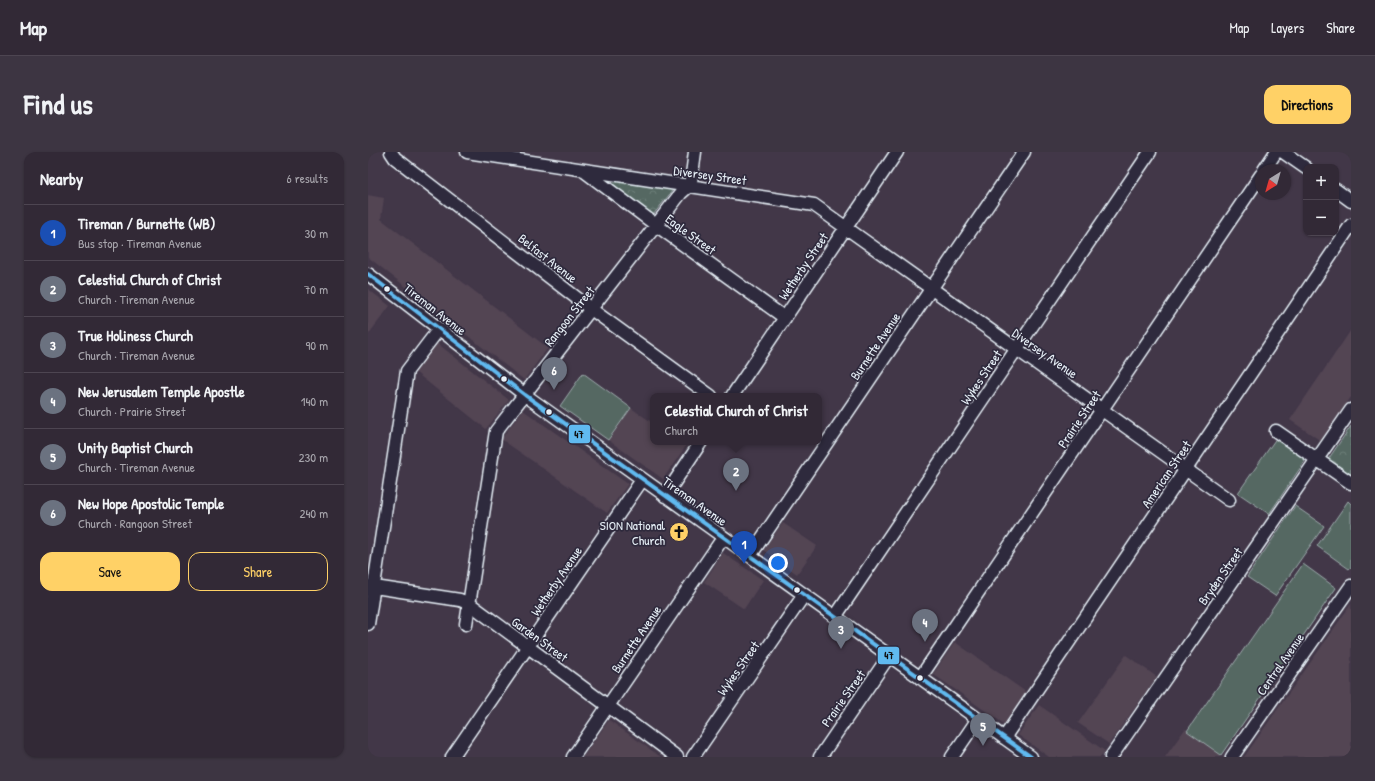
<!DOCTYPE html>
<meta charset="utf-8">
<style>
:root{--surface:#322936;--page:#3d3542;--text:#f1f3f6;--muted:#a8a6ad;--line:#4d4551;--accent:#ffd166}
body{margin:0;font-family:"Patrick Hand",sans-serif;background:var(--page);color:var(--text)}
.controls{position:absolute;right:12px;top:12px;display:grid;overflow:hidden;border-radius:8px;box-shadow:0 1px 3px #0004}
.controls button{width:36px;height:36px;display:grid;place-items:center;padding:0;border:0;border-bottom:1px solid var(--line);background:var(--surface);color:var(--text);font:20px sans-serif}
.compass{position:absolute;left:887px;top:12px;width:36px;height:36px;border-radius:50%;background:var(--surface);box-shadow:0 1px 3px #0004;rotate:217deg}
.you{position:absolute;left:410px;top:411px;width:14px;height:14px;margin:-10px;border:3px solid #fff;border-radius:50%;background:#1a73e8;box-shadow:0 0 0 6px #1a73e833}
.badge{display:grid;place-items:center;width:26px;height:26px;border-radius:50%;background:var(--accent);color:#fff;font-size:13px;font-weight:700}
.pin{position:absolute;translate:-50% -33px;filter:drop-shadow(0 1px 2px #0008)}
.pin::after{content:'';position:absolute;top:21px;width:14px;height:12px;background:inherit;clip-path:polygon(0 0,100% 0,50% 100%)}
.popup{position:absolute;left:282px;top:241px;width:172px;height:52px;box-sizing:border-box;display:grid;place-content:center;border-radius:8px;background:var(--surface);filter:drop-shadow(0 1px 3px #0005);font-size:13px;white-space:nowrap;color:var(--muted)}
.popup b{font-size:15px;color:var(--text)}
.popup::after{content:'';position:absolute;left:50%;top:100%;margin-left:-8px;border:8px solid transparent;border-top-color:var(--surface)}
.list{margin:0;padding:0;list-style:none}
h2{display:flex;justify-content:space-between;align-items:center;height:52px;margin:0;padding:0 16px;font-size:17px}
h2 small{font-size:13px;font-weight:400;color:var(--muted)}
.list li{display:grid;grid-template-columns:26px 1fr auto;gap:12px;align-items:center;box-sizing:border-box;height:56px;padding:0 16px;border-top:1px solid var(--line)}
.list b{display:block;font-size:15px;white-space:nowrap}
.list p{margin:0;font-size:13px;white-space:nowrap;color:var(--muted)}
.list em{font-size:13px;font-style:normal;color:var(--muted)}
.actions{display:flex;gap:8px;padding:12px 16px}
.actions a{flex:1;padding:9px 0;border:1px solid var(--accent);border-radius:12px;text-align:center;font-size:14px;color:var(--accent)}
.actions .main{background:var(--accent);color:#111}
.map{position:relative;flex:none;width:983px;height:605px;overflow:hidden;border-radius:12px}
header{display:flex;align-items:center;gap:24px;box-sizing:border-box;height:56px;padding:0 20px;background:var(--surface);border-bottom:1px solid var(--line)}
header strong{font-size:19px}
nav{display:flex;gap:22px;margin-inline-start:auto;font-size:14px}
.intro{display:flex;align-items:center;justify-content:space-between;box-sizing:border-box;height:96px;padding:0 24px}
h1{margin:0;font-size:28px}
.button{padding:10px 18px;border-radius:12px;background:var(--accent);color:#111;font-size:14px;font-weight:700}
main{display:flex;gap:24px;padding:0 24px}
aside{flex:1;background:var(--surface);border-radius:12px;box-shadow:0 1px 3px #0004}
.map>svg:first-child{display:block}
.built{fill:#524453}
.green{fill:#546862;stroke:#9eacad}
.forest{fill:url(#forest-crowns);stroke:#9eacad}
.lines{fill:none;stroke-linecap:round;stroke-linejoin:round}
.minor-casing{stroke:#e8f1f8;stroke-width:15}
.minor{stroke:#2f2a3d;stroke-width:12}
.bus-1-casing{stroke:#2f2a3d;stroke-width:7}
.bus-1{stroke:#60baf0;stroke-width:4}
.bus-dot{fill:#e8f1f8;stroke:#2f2a3d;stroke-width:1.5}
.labels{text-anchor:middle;stroke-width:3.5;stroke-linejoin:round;paint-order:stroke}
.street-label{font-size:13px;fill:#e8f1f8;stroke:#2f2a3d}
.poi-label{font-size:13px;fill:#e8f1f8;stroke:#2f2a3d;text-anchor:end}
.line-badge{stroke:#2f2a3d;stroke-width:1.5}
.pale-badge-label{font-size:11px;text-anchor:middle;font-weight:bold;fill:#111}
</style>
<header>
<strong>Map</strong>
<nav><a>Map</a><a>Layers</a><a>Share</a></nav>
</header>
<div class="intro"><h1>Find us</h1><a class="button">Directions</a></div>
<main>
<aside>
<h2>Nearby<small>6 results</small></h2>
<ul class="list">
<li><span class="badge" style="background:#1a4fb4">1</span><div><b>Tireman / Burnette (WB)</b><p>Bus stop · Tireman Avenue</p></div><em>30 m</em></li>
<li><span class="badge" style="background:#6b7280">2</span><div><b>Celestial Church of Christ</b><p>Church · Tireman Avenue</p></div><em>70 m</em></li>
<li><span class="badge" style="background:#6b7280">3</span><div><b>True Holiness Church</b><p>Church · Tireman Avenue</p></div><em>90 m</em></li>
<li><span class="badge" style="background:#6b7280">4</span><div><b>New Jerusalem Temple Apostle</b><p>Church · Prairie Street</p></div><em>140 m</em></li>
<li><span class="badge" style="background:#6b7280">5</span><div><b>Unity Baptist Church</b><p>Church · Tireman Avenue</p></div><em>230 m</em></li>
<li><span class="badge" style="background:#6b7280">6</span><div><b>New Hope Apostolic Temple</b><p>Church · Rangoon Street</p></div><em>240 m</em></li>
</ul>
<div class="actions"><a class="main">Save</a><a>Share</a></div>
</aside>
<div class="map">
<svg width="983" height="605" viewBox="0 0 983 605">
<defs>
<pattern id="forest-crowns" width="20" height="18" patternUnits="userSpaceOnUse"><rect width="20" height="18" fill="#546862"/><path d="M2 6a3 3 0 1 1 6 0M12 15a3 3 0 1 1 6 0" fill="none" stroke="#6d7e79"/></pattern>
</defs>
<rect width="100%" height="100%" fill="#423748"/>
<filter id="ink" filterUnits="userSpaceOnUse"><feTurbulence type="fractalNoise" baseFrequency=".025" numOctaves="2"/><feDisplacementMap in="SourceGraphic" scale="8" xChannelSelector="R" yChannelSelector="G"/><feConvolveMatrix kernelMatrix="1 2 1 2 8 2 1 2 1" color-interpolation-filters="sRGB"/></filter>
<g filter="url(#ink)">
<!-- built -->
<path class="built" d="M0 43 16 46 13 67 180 196 156 228 0 105Z
M0 137 22 154 0 183Z
M983 178V245L953 289 922 268Z
M69 191 141 248 118 277 47 220Z
M263 256 285 271V290H312L318 294 295 327 240 288Z
M155 258 260 332 239 361 133 287Z
M415 371 449 394 429 422 395 398Z
M355 401 395 428 376 457 336 430Z
M983 452V605H876L949 501Z
M587 490 658 540 636 572 565 522Z
M758 503 789 525 741 592 710 571Z
M671 553 737 599 733 605H681L650 583Z
M241 568 293 605H215Z
M817 577 853 603 852 605H797Z"/>
<!-- green -->
<path class="green" d="M215 221 263 256 240 288 192 254Z
M909 285 939 306 901 362 870 341Z
M980 349 983 352V415L981 417 949 394Z
M927 354 956 374 907 444 879 425Z
M935 412 968 436 853 603 819 579Z"/>
<!-- forest -->
<path class="forest" d="M247 29 305 38 285 63 245 32Z
M983 274V326L959 309Z"/>
<g class="lines">
<defs>
<path id="minor" d="M23 0 27 6 223 157 343 244
M99 0 446 53 861 348
M915 0 938 16
M896 18 908 0
M216 19 288 73 417 166
M968 38 983 49
M0 122 157 243 663 605
M364 244 529 0
M908 279 983 331
M297 344 333 290
M382 404 656 0
M0 434 92 448 102 452 309 605
M467 465 782 0
M0 472 39 219 71 177
M98 472 128 279 313 41 321 34 323 30 327 0
M552 526 893 23
M636 586 983 73
M84 605 274 328
M205 605 355 386
M325 605 436 443
M452 605 521 504
M584 605 610 567
M743 605 983 258
M864 605 983 434"/>
</defs>
<!-- minor casing -->
<use href="#minor" class="minor-casing"/>
<!-- minor -->
<use href="#minor" class="minor"/>
<defs>
<path id="bus-1" d="M0 122 157 243 663 605"/>
</defs>
<!-- bus-1 casing -->
<use href="#bus-1" class="bus-1-casing"/>
<!-- bus-1 -->
<use href="#bus-1" class="bus-1"/>
</g>
</g>
<!-- icons -->
<defs>
<symbol id="church-disc" viewBox="-11 -11 22 22"><circle r="9.5" fill="#ffd166" stroke="#2f2a3d"/><path d="M-1.2-6h2.4v3.5h3.3v2.4h-3.3V6h-2.4V-.1h-3.3v-2.4h3.3Z" fill="#111"/></symbol>
</defs>
<g fill-rule="evenodd">
<use href="#church-disc" x="300" y="369" width="22" height="22"/>
</g>
<!-- markers -->
<g class="bus-dot">
<circle cx="19" cy="137" r="3.5"/>
<circle cx="136" cy="227" r="3.5"/>
<circle cx="181" cy="260" r="3.5"/>
<circle cx="429" cy="438" r="3.5"/>
<circle cx="552" cy="526" r="3.5"/>
</g>
<g class="labels">
<!-- street labels -->
<g class="street-label">
<text transform="translate(342 23) rotate(8)" y="5">Diversey Street</text>
<text transform="translate(323 82) rotate(36)" y="5">Eagle Street</text>
<text transform="translate(180 106) rotate(38)" y="5">Belfast Avenue</text>
<text transform="translate(435 114) rotate(-56)" y="5">Wetherby Street</text>
<text transform="translate(67 157) rotate(38)" y="5">Tireman Avenue</text>
<text transform="translate(201 164) rotate(-52)" y="5">Rangoon Street</text>
<text transform="translate(507 194) rotate(-56)" y="5">Burnette Avenue</text>
<text transform="translate(677 201) rotate(35)" y="5">Diversey Avenue</text>
<text transform="translate(613 225) rotate(-56)" y="5">Wykes Street</text>
<text transform="translate(711 267) rotate(-56)" y="5">Prairie Street</text>
<text transform="translate(798 322) rotate(-56)" y="5">American Street</text>
<text transform="translate(327 349) rotate(35)" y="5">Tireman Avenue</text>
<text transform="translate(852 424) rotate(-55)" y="5">Bryden Street</text>
<text transform="translate(188 429) rotate(-56)" y="5">Wetherby Avenue</text>
<text transform="translate(172 487) rotate(36)" y="5">Garden Street</text>
<text transform="translate(268 487) rotate(-56)" y="5">Burnette Avenue</text>
<text transform="translate(912 512) rotate(-55)" y="5">Central Avenue</text>
<text transform="translate(370 516) rotate(-55)" y="5">Wykes Street</text>
<text transform="translate(475 546) rotate(-55)" y="5">Prairie Street</text>
</g>
<!-- poi labels -->
<g class="poi-label">
<text x="297" y="378">SION National<tspan x="297" dy="15">Church</tspan></text>
</g>
</g>
<g class="line-badge">
<rect x="200" y="272" width="23" height="20" rx="4" fill="#60baf0"/>
<rect x="509" y="494" width="23" height="19" rx="4" fill="#60baf0"/>
</g>
<g class="pale-badge-label">
<text x="211" y="286">47</text>
<text x="521" y="507">47</text>
</g>
</svg>
<div class="controls">
<button>+</button>
<button>−</button>
</div>
<svg class="compass" viewBox="-18 -18 36 36"><path d="M0-13l5 13h-10z" fill="#e53935"/><path d="M0 13l5-13h-10z" fill="#a8a6ad"/></svg>
<div class="you"></div>
<div class="pin badge" style="left:376px;top:412px;background:#1a4fb4">1</div>
<div class="pin badge" style="left:368px;top:339px;background:#6b7280">2</div>
<div class="popup"><b>Celestial Church of Christ</b>Church</div>
<div class="pin badge" style="left:473px;top:497px;background:#6b7280">3</div>
<div class="pin badge" style="left:557px;top:490px;background:#6b7280">4</div>
<div class="pin badge" style="left:615px;top:594px;background:#6b7280">5</div>
<div class="pin badge" style="left:186px;top:238px;background:#6b7280">6</div>
</div>
</main>
